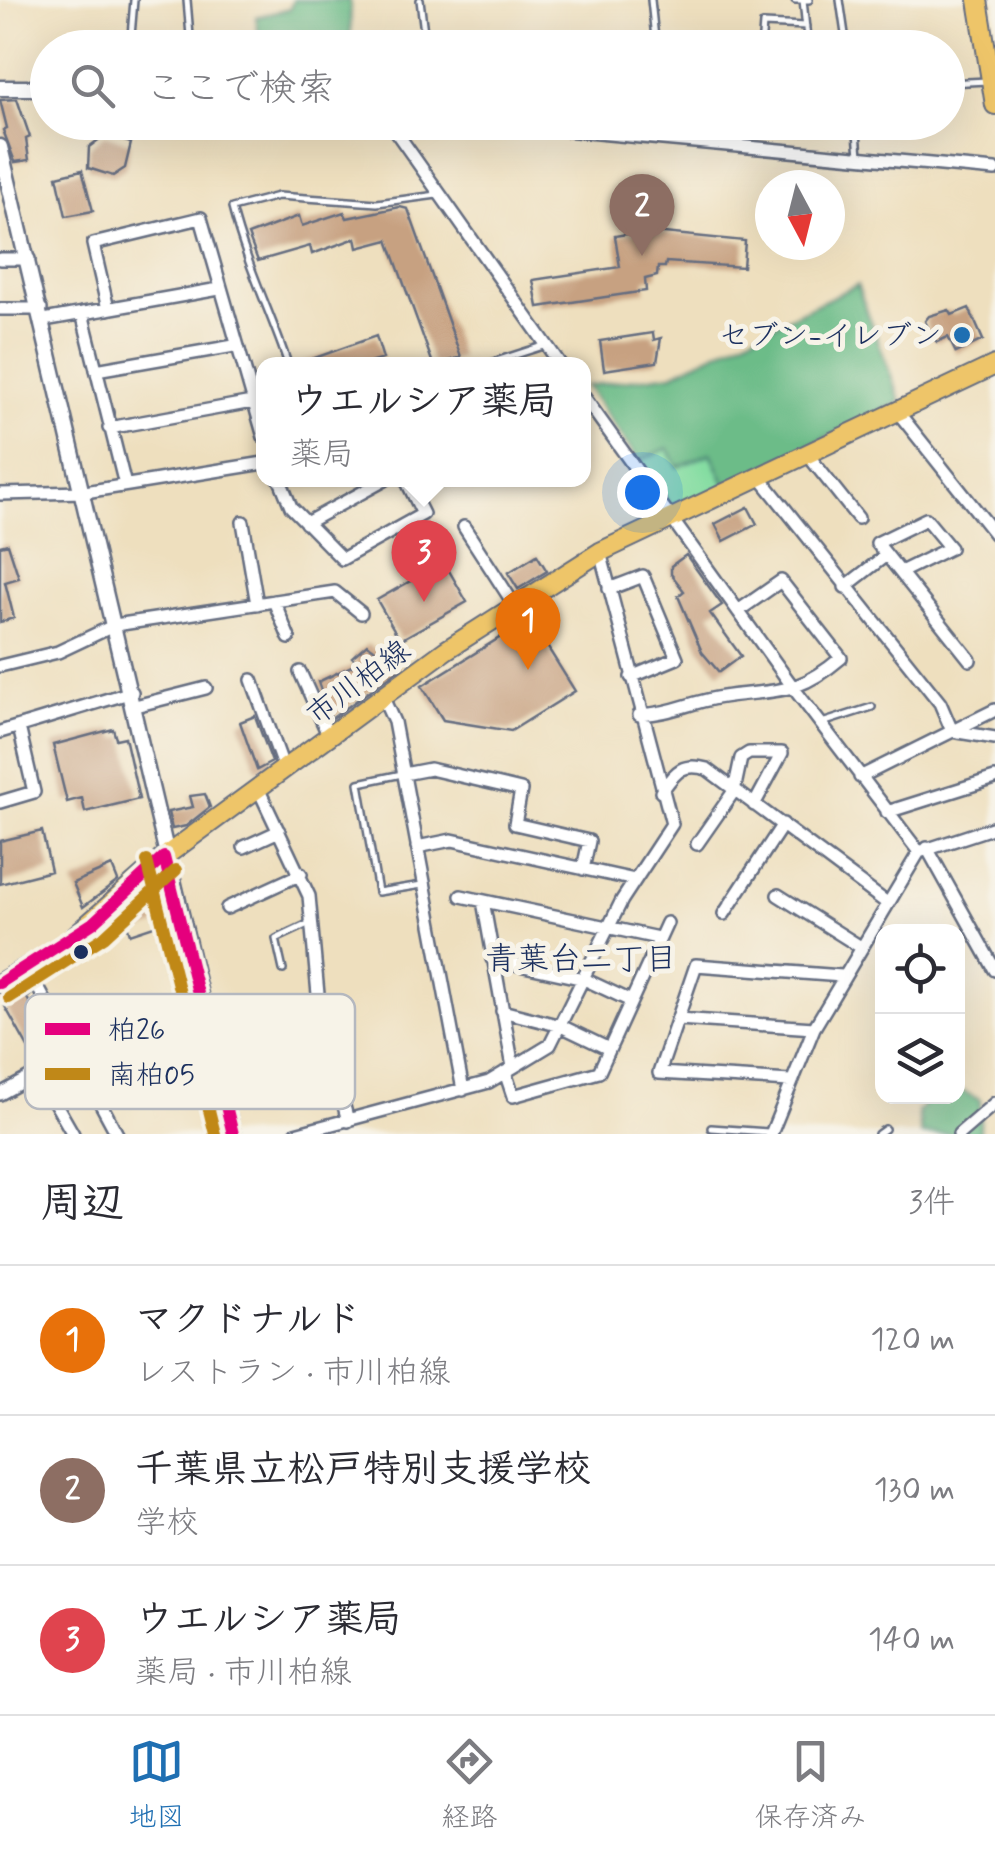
<!DOCTYPE html>
<html lang="ja">
<meta charset="utf-8">
<style>
:root{--surface:#fff;--page:#f2f2f3;--text:#2b2b33;--muted:#7c7c81;--line:#e1e1e2;--accent:#1f6fb2}
body{margin:0;font-family:Mynerve,"Klee One",sans-serif;background:var(--page);color:var(--text)}
.controls{position:absolute;right:30px;bottom:30px;display:grid;overflow:hidden;border-radius:20px;box-shadow:0 10px 40px #0002}
.controls button{width:90px;height:90px;display:grid;place-items:center;padding:0;border:0;border-bottom:2px solid var(--line);background:var(--surface);color:var(--text);font:50px sans-serif}
.compass{position:absolute;left:755px;top:170px;width:90px;height:90px;border-radius:50%;background:var(--surface);box-shadow:0 10px 40px #0002;rotate:173deg}
.you{position:absolute;left:642px;top:492px;width:35px;height:35px;margin:-25px;border:8px solid #fff;border-radius:50%;background:#1a73e8;box-shadow:0 0 0 15px #1a73e833}
.badge{display:grid;place-items:center;width:65px;height:65px;border-radius:50%;background:var(--accent);color:#fff;font-size:32px;font-weight:700}
.pin{position:absolute;translate:-50% -82px;filter:drop-shadow(0 2px 5px #0008)}
.pin::after{content:'';position:absolute;top:52px;width:35px;height:30px;background:inherit;clip-path:polygon(0 0,100% 0,50% 100%)}
.popup{position:absolute;left:256px;top:357px;width:335px;height:130px;box-sizing:border-box;display:grid;place-content:center;border-radius:20px;background:var(--surface);filter:drop-shadow(0 2px 8px #0005);font-size:32px;white-space:nowrap;color:var(--muted)}
.popup b{font-size:38px;color:var(--text)}
.popup::after{content:'';position:absolute;left:50%;top:100%;margin-left:-20px;border:20px solid transparent;border-top-color:var(--surface)}
.list{margin:0;padding:0;list-style:none}
h2{display:flex;justify-content:space-between;align-items:center;height:130px;margin:0;padding:0 40px;font-size:42px}
h2 small{font-size:32px;font-weight:400;color:var(--muted)}
.list li{display:grid;grid-template-columns:65px 1fr auto;gap:30px;align-items:center;box-sizing:border-box;height:150px;padding:0 40px;border-top:2px solid var(--line)}
.list b{display:block;font-size:38px;white-space:nowrap}
.list p{margin:0;font-size:32px;white-space:nowrap;color:var(--muted)}
.list em{font-size:32px;font-style:normal;color:var(--muted)}
.icon{flex:none;width:55px;height:55px;fill:none;stroke:currentColor;stroke-width:2;stroke-linecap:round;stroke-linejoin:round}
.map{position:relative;flex:none;width:995px;height:1134px;overflow:hidden}
.search{position:absolute;background:var(--surface);box-shadow:0 10px 40px #0002;left:30px;right:30px;top:30px;height:110px;display:flex;align-items:center;gap:25px;box-sizing:border-box;padding:0 35px;border-radius:55px;color:var(--muted);font-size:38px}
.sheet{height:580px;background:var(--surface)}
nav{display:flex;justify-content:space-around;align-items:center;box-sizing:border-box;height:140px;border-top:2px solid var(--line);background:var(--surface);font-size:28px;color:var(--muted)}
nav a{display:grid;justify-items:center;gap:5px}
nav .on{color:var(--accent)}
.map>svg:first-child{display:block}
.green{fill:#85dda2;stroke:#508680;stroke-width:2.5}
.forest{fill:#6cbc88;stroke:#447673;stroke-width:2.5}
.building{fill:#c7a181}
.lines{fill:none;stroke-linecap:round;stroke-linejoin:round}
.service-casing{stroke:#656d80;stroke-width:10}
.minor-casing{stroke:#656d80;stroke-width:16}
.tertiary-casing{stroke:#656d80;stroke-width:19}
.primary-casing{stroke:#656d80;stroke-width:22}
.service{stroke:#fff;stroke-width:5}
.minor{stroke:#fff;stroke-width:11}
.tertiary{stroke:#fff;stroke-width:14}
.primary{stroke:#eec569;stroke-width:18}
.bus-1-casing{stroke:#f7f3e8;stroke-width:20}
.bus-2-casing{stroke:#f7f3e8;stroke-width:20}
.bus-1{stroke:#e5007d;stroke-width:12}
.bus-2{stroke:#c08818;stroke-width:12}
.poi-dot{fill:#1f6fb2;stroke:#f7f3e8;stroke-width:4}
.bus-dot{fill:#1b2f5e;stroke:#f7f3e8;stroke-width:4}
.labels{text-anchor:middle;stroke-width:10;stroke-linejoin:round;paint-order:stroke}
.poi-label{font-size:30px;fill:#1b2f5e;stroke:#f7f3e8;text-anchor:end}
.street-label{font-size:30px;fill:#1b2f5e;stroke:#f7f3e8}
.neighbourhood-label{font-size:32px;fill:#1b2f5e;stroke:#f7f3e8}
.key{fill:#f7f3e8;stroke:#b5b8bf;stroke-width:2.5}
.key-label{font-size:28px;fill:#1b2f5e}
</style>
<div class="map">
<svg width="995" height="1134" viewBox="0 0 995 1134">
<rect width="100%" height="100%" fill="#f7f3e8"/>
<filter id="ink" filterUnits="userSpaceOnUse"><feTurbulence type="fractalNoise" baseFrequency=".01" numOctaves="2"/><feDisplacementMap in="SourceGraphic" scale="20" xChannelSelector="R" yChannelSelector="G"/><feConvolveMatrix kernelMatrix="1 2 1 2 8 2 1 2 1" color-interpolation-filters="sRGB"/></filter>
<filter id="wash" filterUnits="userSpaceOnUse"><feTurbulence type="fractalNoise" baseFrequency=".0048" numOctaves="4" result="noise"/><feDisplacementMap in="SourceGraphic" scale="40" xChannelSelector="R" yChannelSelector="G"/><feGaussianBlur stdDeviation="2.25" result="paint"/><feColorMatrix in="noise" values="0 0 0 0 0 0 0 0 0 0 0 0 0 0 0 0 0 1.4 0 .05"/><feComposite in="paint" operator="in"/></filter>
<g filter="url(#wash)">
<rect width="100%" height="100%" fill="#eedfbe"/>
<!-- green -->
<path class="green" d="M668 448 678 467 711 453 726 486 674 511 639 461Z"/>
<!-- forest -->
<path class="forest" d="M293 0H350L351 47H261L256 17 290 9Z
M857 285 901 402 726 486 711 453 678 467 668 448 639 461 586 386 672 374Z
M958 1089 980 1100V1134H921L918 1112 931 1097 958 1096Z"/>
<g id="blocks">
<!-- building -->
<path class="building" d="M17 99 30 137 26 139 29 160 15 162 3 130 7 128 0 100Z
M105 135 131 143 125 168 113 176 88 168 89 147Z
M82 170 93 211 66 216 57 176Z
M400 207 408 209 461 357 440 364H433L388 240 358 248 356 238 312 254 310 246 258 261 248 235 299 216 302 226 344 212 347 218Z
M644 231 745 241 743 267 666 262 665 267H658L657 276 645 279 646 291 538 307 533 280 620 267 615 236Z
M969 308 983 340 956 353 948 337 937 342 933 338 925 321 929 316 949 310 952 315Z
M653 333 654 340 661 338 657 362 604 370 600 341Z
M376 336 383 359 366 364H298Z
M748 507 757 524 724 541 715 524Z
M8 544 19 578 5 582 14 618 0 622V546Z
M537 555 547 571 518 589 508 573Z
M686 555 722 605 710 613 741 656 719 672 702 652 678 596 684 591 671 574V566Z
M444 562 467 602 400 640 377 600Z
M530 619 575 691 511 731 443 720 422 686Z
M367 644 401 668 331 719 318 682 358 663 352 657Z
M255 716 272 762 257 770 240 722Z
M113 729 116 739 125 737 139 799 85 812 82 798 67 802 53 745Z
M205 794 210 807 186 826 172 829 168 812 193 807 190 796Z
M42 831 51 871 0 884V841Z
M112 866 118 881 83 907 73 883Z
M150 906 157 925 130 934 124 915Z
M27 987 31 995 27 998 51 1040 30 1051 2 1001Z"/>
</g>
</g>
<g filter="url(#ink)">
<use href="#blocks" fill-opacity="0" stroke="#656d80" stroke-width="2.5"/>
<g class="lines">
<defs>
<path id="service" d="M187 0 191 48
M420 0 426 48
M651 0 656 48
M795 0H809
M803 0 808 48
M840 0 847 48
M130 48 134 0
M761 48 763 24 806 26
M948 83 987 81
M662 122 664 137
M856 122 859 155
M288 364C270 311 246 263 232 208L278 196 377 203 437 195
M487 364 546 345
M822 723 872 707
M402 774 359 783 378 892 422 885
M283 970 276 939 310 923
M711 1128 768 1132
M878 1134 885 1129"/>
<path id="minor" d="M389 122 560 364
M478 122 995 170
M0 259H29
M0 309H41
M108 309 93 244 201 218 264 437
M82 313 125 485
M44 320 219 289
M96 370 234 346
M584 397 795 690 919 852
M897 411 995 534
M109 428 252 402
M807 454 858 518
M759 476 940 703 952 731 995 738
M280 480 291 507 342 559 423 514 406 480
M0 494 85 492 264 463
M243 522 257 604
M306 523 385 480
M464 527 515 606
M901 572 950 548 926 519 877 543 970 660
M845 587 885 556
M609 589 643 576 677 658 631 677
M274 601 289 638
M0 666 58 652 115 625 335 592 361 613
M300 672 330 739
M252 680 284 769
M384 700 394 722 463 1090
M135 706 206 688
M639 715C668 714 689 703 716 698 773 688 793 699 841 658L781 581 738 611
M0 732 132 692
M404 774 430 769 521 790 515 824 589 841 583 869
M860 777 995 710
M258 788 309 896 320 1016 348 1121
M661 792C676 772 681 762 707 769L887 903
M0 802 34 792 19 727
M887 812 995 778
M697 844 734 791 741 758 749 753H782L754 805
M244 847 279 831
M417 847 452 840 635 880
M927 848 995 970
M778 895 859 946
M461 896 658 938
M483 901 513 1067
M227 908 301 874
M724 914 783 824
M492 959 584 979 631 1001
M27 967 117 1134
M502 1011 561 1026 609 1049
M678 1019 814 1028
M145 1057 208 1037
M505 1072 513 1096 599 1072 667 923
M790 1081 659 1073 696 965 842 976
M0 1094 38 1073 73 1134
M295 1134 489 1082 550 1045 622 900 672 824 600 552
M771 1134 814 1028 919 852 995 827
M959 1134 995 1103"/>
<path id="tertiary" d="M0 88H48
M0 147 233 1134"/>
<path id="primary" d="M978 0 995 105
M0 983 64 945 164 857 446 650 600 552 995 365"/>
</defs>
<!-- service casing -->
<use href="#service" class="service-casing"/>
<!-- minor casing -->
<use href="#minor" class="minor-casing"/>
<!-- tertiary casing -->
<use href="#tertiary" class="tertiary-casing"/>
<!-- primary casing -->
<use href="#primary" class="primary-casing"/>
<!-- service -->
<use href="#service" class="service"/>
<!-- minor -->
<use href="#minor" class="minor"/>
<!-- tertiary -->
<use href="#tertiary" class="tertiary"/>
<!-- primary -->
<use href="#primary" class="primary"/>
<defs>
<path id="bus-1" d="M164 857 233 1134
M0 983 93 923 164 857"/>
<path id="bus-2" d="M147 861 215 1134
M9 998 104 937 176 870"/>
</defs>
<!-- bus-1 casing -->
<use href="#bus-1" class="bus-1-casing"/>
<!-- bus-2 casing -->
<use href="#bus-2" class="bus-2-casing"/>
<!-- bus-1 -->
<use href="#bus-1" class="bus-1"/>
<!-- bus-2 -->
<use href="#bus-2" class="bus-2"/>
</g>
</g>
<!-- markers -->
<circle class="poi-dot" cx="962" cy="335" r="10"/>
<circle class="bus-dot" cx="81" cy="952" r="9"/>
<g class="labels">
<!-- poi labels -->
<g class="poi-label">
<text x="942" y="345">セブン-イレブン</text>
</g>
<!-- street labels -->
<g class="street-label">
<text transform="translate(358 682) rotate(-37)" y="10">市川柏線</text>
</g>
<!-- neighbourhood labels -->
<g class="neighbourhood-label">
<text x="581" y="969">青葉台二丁目</text>
</g>
</g>
<!-- legend -->
<rect x="25" y="994" width="330" height="115" rx="15" class="key"/>
<rect x="45" y="1023" width="45" height="12" fill="#e5007d"/>
<rect x="45" y="1068" width="45" height="12" fill="#c08818"/>
<g class="key-label">
<text x="108" y="1039">柏26</text>
<text x="108" y="1084">南柏05</text>
</g>
</svg>
<div class="controls">
<button><svg class="icon" aria-label="locate" viewBox="0 0 24 24"><circle cx="12" cy="12" r="6"/><path d="M12 2v4M12 18v4M2 12h4M18 12h4"/></svg></button>
<button><svg class="icon" aria-label="layers" viewBox="0 0 24 24"><path d="M12 4l9 5-9 5-9-5zM3 14l9 5 9-5"/></svg></button>
</div>
<svg class="compass" viewBox="-18 -18 36 36"><path d="M0-13l5 13h-10z" fill="#e53935"/><path d="M0 13l5-13h-10z" fill="#7c7c81"/></svg>
<div class="you"></div>
<div class="pin badge" style="left:528px;top:670px;background:#e8710a">1</div>
<div class="pin badge" style="left:642px;top:256px;background:#8d6e63">2</div>
<div class="pin badge" style="left:424px;top:602px;background:#e0444e">3</div>
<div class="popup"><b>ウエルシア薬局</b>薬局</div>
<div class="search"><svg class="icon" aria-label="search" viewBox="0 0 24 24"><circle cx="10" cy="10" r="6"/><path d="M15 15l6 6"/></svg>ここで検索</div>
</div>
<section class="sheet">
<h2>周辺<small>3件</small></h2>
<ul class="list">
<li><span class="badge" style="background:#e8710a">1</span><div><b>マクドナルド</b><p>レストラン · 市川柏線</p></div><em>120 m</em></li>
<li><span class="badge" style="background:#8d6e63">2</span><div><b>千葉県立松戸特別支援学校</b><p>学校</p></div><em>130 m</em></li>
<li><span class="badge" style="background:#e0444e">3</span><div><b>ウエルシア薬局</b><p>薬局 · 市川柏線</p></div><em>140 m</em></li>
</ul>
</section>
<nav>
<a class="on"><svg class="icon" aria-label="map" viewBox="0 0 24 24"><path d="M3 6l6-2 6 2 6-2v14l-6 2-6-2-6 2zM9 4v14M15 6v14"/></svg>地図</a>
<a><svg class="icon" aria-label="directions" viewBox="0 0 24 24"><path d="M12 3l9 9-9 9-9-9zM9 14v-3h6M13 9l2 2-2 2"/></svg>経路</a>
<a><svg class="icon" aria-label="saved" viewBox="0 0 24 24"><path d="M7 4h10v16l-5-4-5 4z"/></svg>保存済み</a>
</nav>
